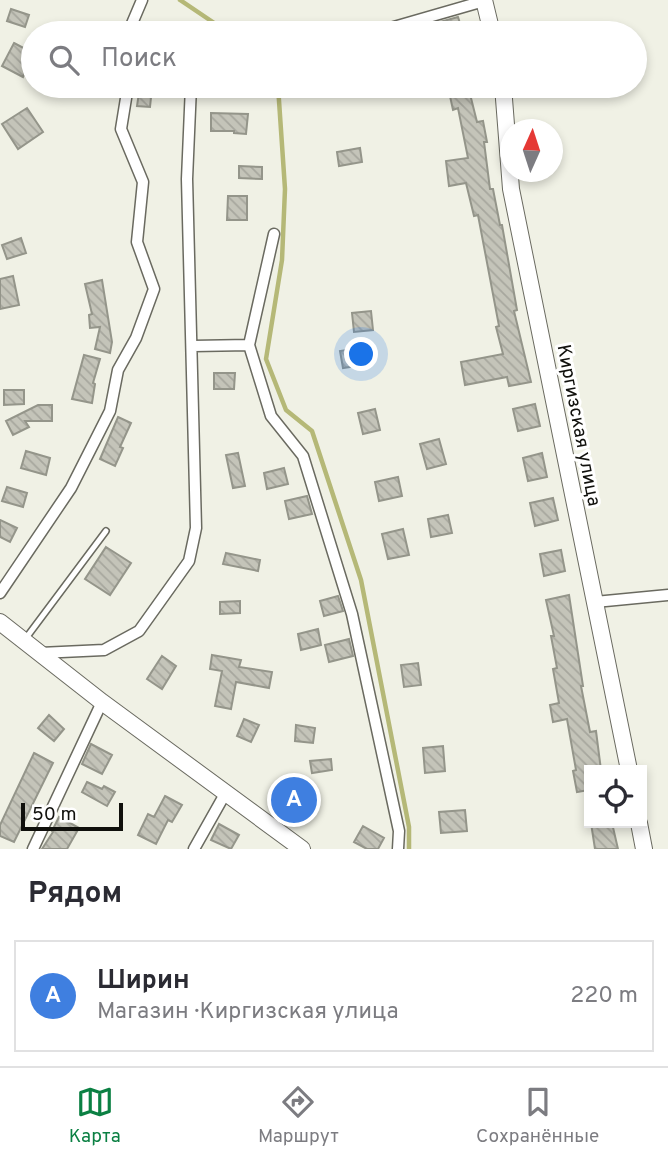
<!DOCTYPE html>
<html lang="ru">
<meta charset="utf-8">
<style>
:root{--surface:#fff;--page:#f7f7f7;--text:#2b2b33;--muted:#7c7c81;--line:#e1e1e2;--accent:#0b8043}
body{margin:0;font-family:Overpass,sans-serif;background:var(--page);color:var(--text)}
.controls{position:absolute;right:21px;bottom:21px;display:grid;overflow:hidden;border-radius:0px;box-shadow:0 4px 10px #0003}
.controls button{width:63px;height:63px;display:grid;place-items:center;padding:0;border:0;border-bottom:2px solid var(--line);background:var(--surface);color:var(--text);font:35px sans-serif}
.compass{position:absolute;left:500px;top:119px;width:63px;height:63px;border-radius:50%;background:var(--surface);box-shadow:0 4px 10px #0003;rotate:3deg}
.scale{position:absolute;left:21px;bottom:18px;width:102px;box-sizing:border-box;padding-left:7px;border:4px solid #10100c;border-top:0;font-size:19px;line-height:24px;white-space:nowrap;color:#10100c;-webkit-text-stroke:5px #fff;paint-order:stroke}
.you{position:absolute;left:362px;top:355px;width:24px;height:24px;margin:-18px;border:5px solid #fff;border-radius:50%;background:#1a73e8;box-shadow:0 0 0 10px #1a73e833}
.badge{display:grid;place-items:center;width:46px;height:46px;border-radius:50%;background:var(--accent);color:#fff;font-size:23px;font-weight:700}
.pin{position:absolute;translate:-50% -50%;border:4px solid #fff;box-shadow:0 2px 7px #0006}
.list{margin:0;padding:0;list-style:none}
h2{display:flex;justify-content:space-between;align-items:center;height:91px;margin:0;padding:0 28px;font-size:30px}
h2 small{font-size:23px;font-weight:400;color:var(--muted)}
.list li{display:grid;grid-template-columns:46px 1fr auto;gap:21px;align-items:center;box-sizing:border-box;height:112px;margin:0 14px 14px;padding:0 14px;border:2px solid var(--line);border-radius:0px}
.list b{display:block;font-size:26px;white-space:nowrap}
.list p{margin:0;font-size:23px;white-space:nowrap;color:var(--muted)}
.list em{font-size:23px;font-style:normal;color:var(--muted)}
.icon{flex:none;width:38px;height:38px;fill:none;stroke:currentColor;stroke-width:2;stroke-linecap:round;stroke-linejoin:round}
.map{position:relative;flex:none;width:668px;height:849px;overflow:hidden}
.search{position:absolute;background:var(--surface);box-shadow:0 4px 10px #0003;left:21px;right:21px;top:21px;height:77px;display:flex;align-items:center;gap:18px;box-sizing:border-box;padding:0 24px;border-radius:38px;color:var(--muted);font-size:26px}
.sheet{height:217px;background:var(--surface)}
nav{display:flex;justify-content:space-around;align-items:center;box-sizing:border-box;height:98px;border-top:2px solid var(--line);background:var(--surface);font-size:19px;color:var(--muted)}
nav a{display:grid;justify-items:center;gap:4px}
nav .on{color:var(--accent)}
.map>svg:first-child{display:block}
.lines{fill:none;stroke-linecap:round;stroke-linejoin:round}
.stream{stroke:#b5b877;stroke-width:4.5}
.building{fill:url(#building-back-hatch);stroke:#94958a;stroke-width:2}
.lane-casing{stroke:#6a6a60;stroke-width:8}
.street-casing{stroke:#6a6a60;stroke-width:13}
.secondary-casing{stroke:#6a6a60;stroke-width:18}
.lane{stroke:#fff;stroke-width:5}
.street{stroke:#fff;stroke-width:10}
.secondary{stroke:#fff;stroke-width:16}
.labels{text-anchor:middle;stroke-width:6;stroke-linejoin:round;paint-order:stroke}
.street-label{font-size:19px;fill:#10100c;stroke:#fff}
</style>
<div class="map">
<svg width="668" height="849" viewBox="0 0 668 849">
<defs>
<pattern id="building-back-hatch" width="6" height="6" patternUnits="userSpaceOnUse" patternTransform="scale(1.75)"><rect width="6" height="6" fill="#c4c4b9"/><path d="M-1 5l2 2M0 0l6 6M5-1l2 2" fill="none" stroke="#a7a79e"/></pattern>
</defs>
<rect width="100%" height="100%" fill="#f0f1e5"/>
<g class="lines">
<!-- stream -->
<path class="stream" d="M180 0 229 33
M278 86 285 189 282 260 266 359 286 410 312 431 361 580 409 827V849"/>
</g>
<!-- building -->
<path class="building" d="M11 9 29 15 25 27 7 21Z
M458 17 463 33H443L440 22Z
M14 43 33 53 23 77 2 66Z
M140 86 152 88 150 107 137 106Z
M453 86H468L477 122 483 121 487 142H484L490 189H493L500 225H502L517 310 514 311 531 382 509 386 507 377 465 385 461 362 503 354 496 327 499 326 478 215 474 216 466 183 449 186 446 161 468 158 458 108 453 110 448 87Z
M27 108 43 132 18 149 2 124Z
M211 113 248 114 246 134 234 133V131H211Z
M360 148 362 162 339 166 337 152Z
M239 166 262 167V179L239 178Z
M228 196H247V220H227Z
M21 238 26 253 7 259 2 245Z
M13 276 19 305 0 309V279Z
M102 280 112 342 110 353 95 349 100 327 90 328 89 315 92 314 85 284Z
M371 311 373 330 354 332 352 313Z
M360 348 363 365 343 368 340 351Z
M84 355 100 359 93 383 95 384 92 403 72 399Z
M214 373H235L234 389H214Z
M4 390H24V404L4 405Z
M535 404 540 426 518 431 513 409Z
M38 405H52V421H25L29 427 13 435 6 421Z
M375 409 380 430 363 434 358 413Z
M118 417 131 423 120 447 123 448 115 466 100 459Z
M439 439 446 464 427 469 420 444Z
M26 451 50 458 46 475 21 468Z
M238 453 245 486 233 488 226 455Z
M542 453 547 477 528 481 523 458Z
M284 468 288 484 267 489 264 473Z
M398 477 402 496 379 501 375 482Z
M7 487 27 493 23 507 2 501Z
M307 496 312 514 289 519 285 501Z
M553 498 558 520 535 526 530 503Z
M448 515 452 533 431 537 428 519Z
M0 520 17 528 10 542 0 537Z
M403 529 409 555 388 559 382 534Z
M106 547 131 563 110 595 85 579Z
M561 550 565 571 544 576 540 554Z
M226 553 260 560 258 571 223 564Z
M569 595 583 686H581L590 732 596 731 601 770H589V790L577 792 573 771 576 770 567 719 553 722 550 705 559 703 553 669 557 668 551 636H554L546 600Z
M338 596 343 611 324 616 320 601Z
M240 601V613L220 614V602Z
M318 629 321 645 301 650 298 634Z
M349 639 353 656 329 662 325 645Z
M212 655 241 660 239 667 272 672 269 688 236 682 231 709 215 706 222 671 210 669Z
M162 656 176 666 162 689 147 679Z
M418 663 421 685 404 687 401 665Z
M49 715 64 729 54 741 38 728Z
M244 719 259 725 251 742 237 736Z
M296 725 315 728 313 743 295 741Z
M91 744 112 755 102 774 82 764Z
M443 746 445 771 425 773 423 748Z
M34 753 53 763 14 842 0 836V825Z
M331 759 332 770 312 773 310 761Z
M87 782 102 789 104 786 115 792 107 806 82 792Z
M165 796 182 805 172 822 168 820 156 844 138 835 148 814 154 817Z
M465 810 467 831 441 833 439 812Z
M59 817 79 828 67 849H42L53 832 52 831Z
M591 823H612L618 849H595Z
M219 824 239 835 231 849 211 840Z
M363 826 384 838 378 849H367L354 842Z"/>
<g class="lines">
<defs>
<path id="lane" d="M26 638 106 531"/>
<path id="street" d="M128 33 142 0
M373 33 484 1
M274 234 249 345 271 416 303 456 352 614 399 831 398 849
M193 346 249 345
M0 593 71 488 110 411 118 370 136 338 154 289 137 242 143 182 121 129 128 86
M595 602 668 595
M40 653 104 650 139 631 189 561 196 528 187 179 191 86
M33 849 102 702
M194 849 225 794"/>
<path id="secondary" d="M484 0 492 33
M503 86 511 189 629 770
M0 622 102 702 302 849
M639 823 644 849"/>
</defs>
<!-- lane casing -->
<use href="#lane" class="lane-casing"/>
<!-- street casing -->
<use href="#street" class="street-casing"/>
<!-- secondary casing -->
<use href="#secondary" class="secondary-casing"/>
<!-- lane -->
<use href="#lane" class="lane"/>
<!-- street -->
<use href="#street" class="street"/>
<!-- secondary -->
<use href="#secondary" class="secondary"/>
</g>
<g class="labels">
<!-- street labels -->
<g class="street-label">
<text transform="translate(580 425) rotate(79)" y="7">Киргизская улица</text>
</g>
</g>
</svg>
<div class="controls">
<button><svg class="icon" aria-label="locate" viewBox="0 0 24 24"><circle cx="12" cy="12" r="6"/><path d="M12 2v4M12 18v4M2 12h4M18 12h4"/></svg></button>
</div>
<svg class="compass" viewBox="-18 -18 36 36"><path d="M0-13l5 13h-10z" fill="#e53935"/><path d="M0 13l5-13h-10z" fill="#7c7c81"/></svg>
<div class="scale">50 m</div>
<div class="you"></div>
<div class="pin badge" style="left:294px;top:800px;background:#3f7fe0">A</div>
<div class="search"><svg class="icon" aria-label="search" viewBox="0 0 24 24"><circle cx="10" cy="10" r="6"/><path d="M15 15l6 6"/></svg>Поиск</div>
</div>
<section class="sheet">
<h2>Рядом<small></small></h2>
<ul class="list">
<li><span class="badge" style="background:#3f7fe0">A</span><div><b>Ширин</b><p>Магазин · Киргизская улица</p></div><em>220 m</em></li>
</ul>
</section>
<nav>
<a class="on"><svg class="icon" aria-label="map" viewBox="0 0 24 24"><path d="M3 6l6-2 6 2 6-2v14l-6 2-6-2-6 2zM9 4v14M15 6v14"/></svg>Карта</a>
<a><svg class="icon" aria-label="directions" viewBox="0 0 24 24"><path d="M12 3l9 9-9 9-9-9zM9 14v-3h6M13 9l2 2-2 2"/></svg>Маршрут</a>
<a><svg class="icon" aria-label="saved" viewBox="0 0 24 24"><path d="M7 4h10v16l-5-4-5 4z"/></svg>Сохранённые</a>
</nav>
